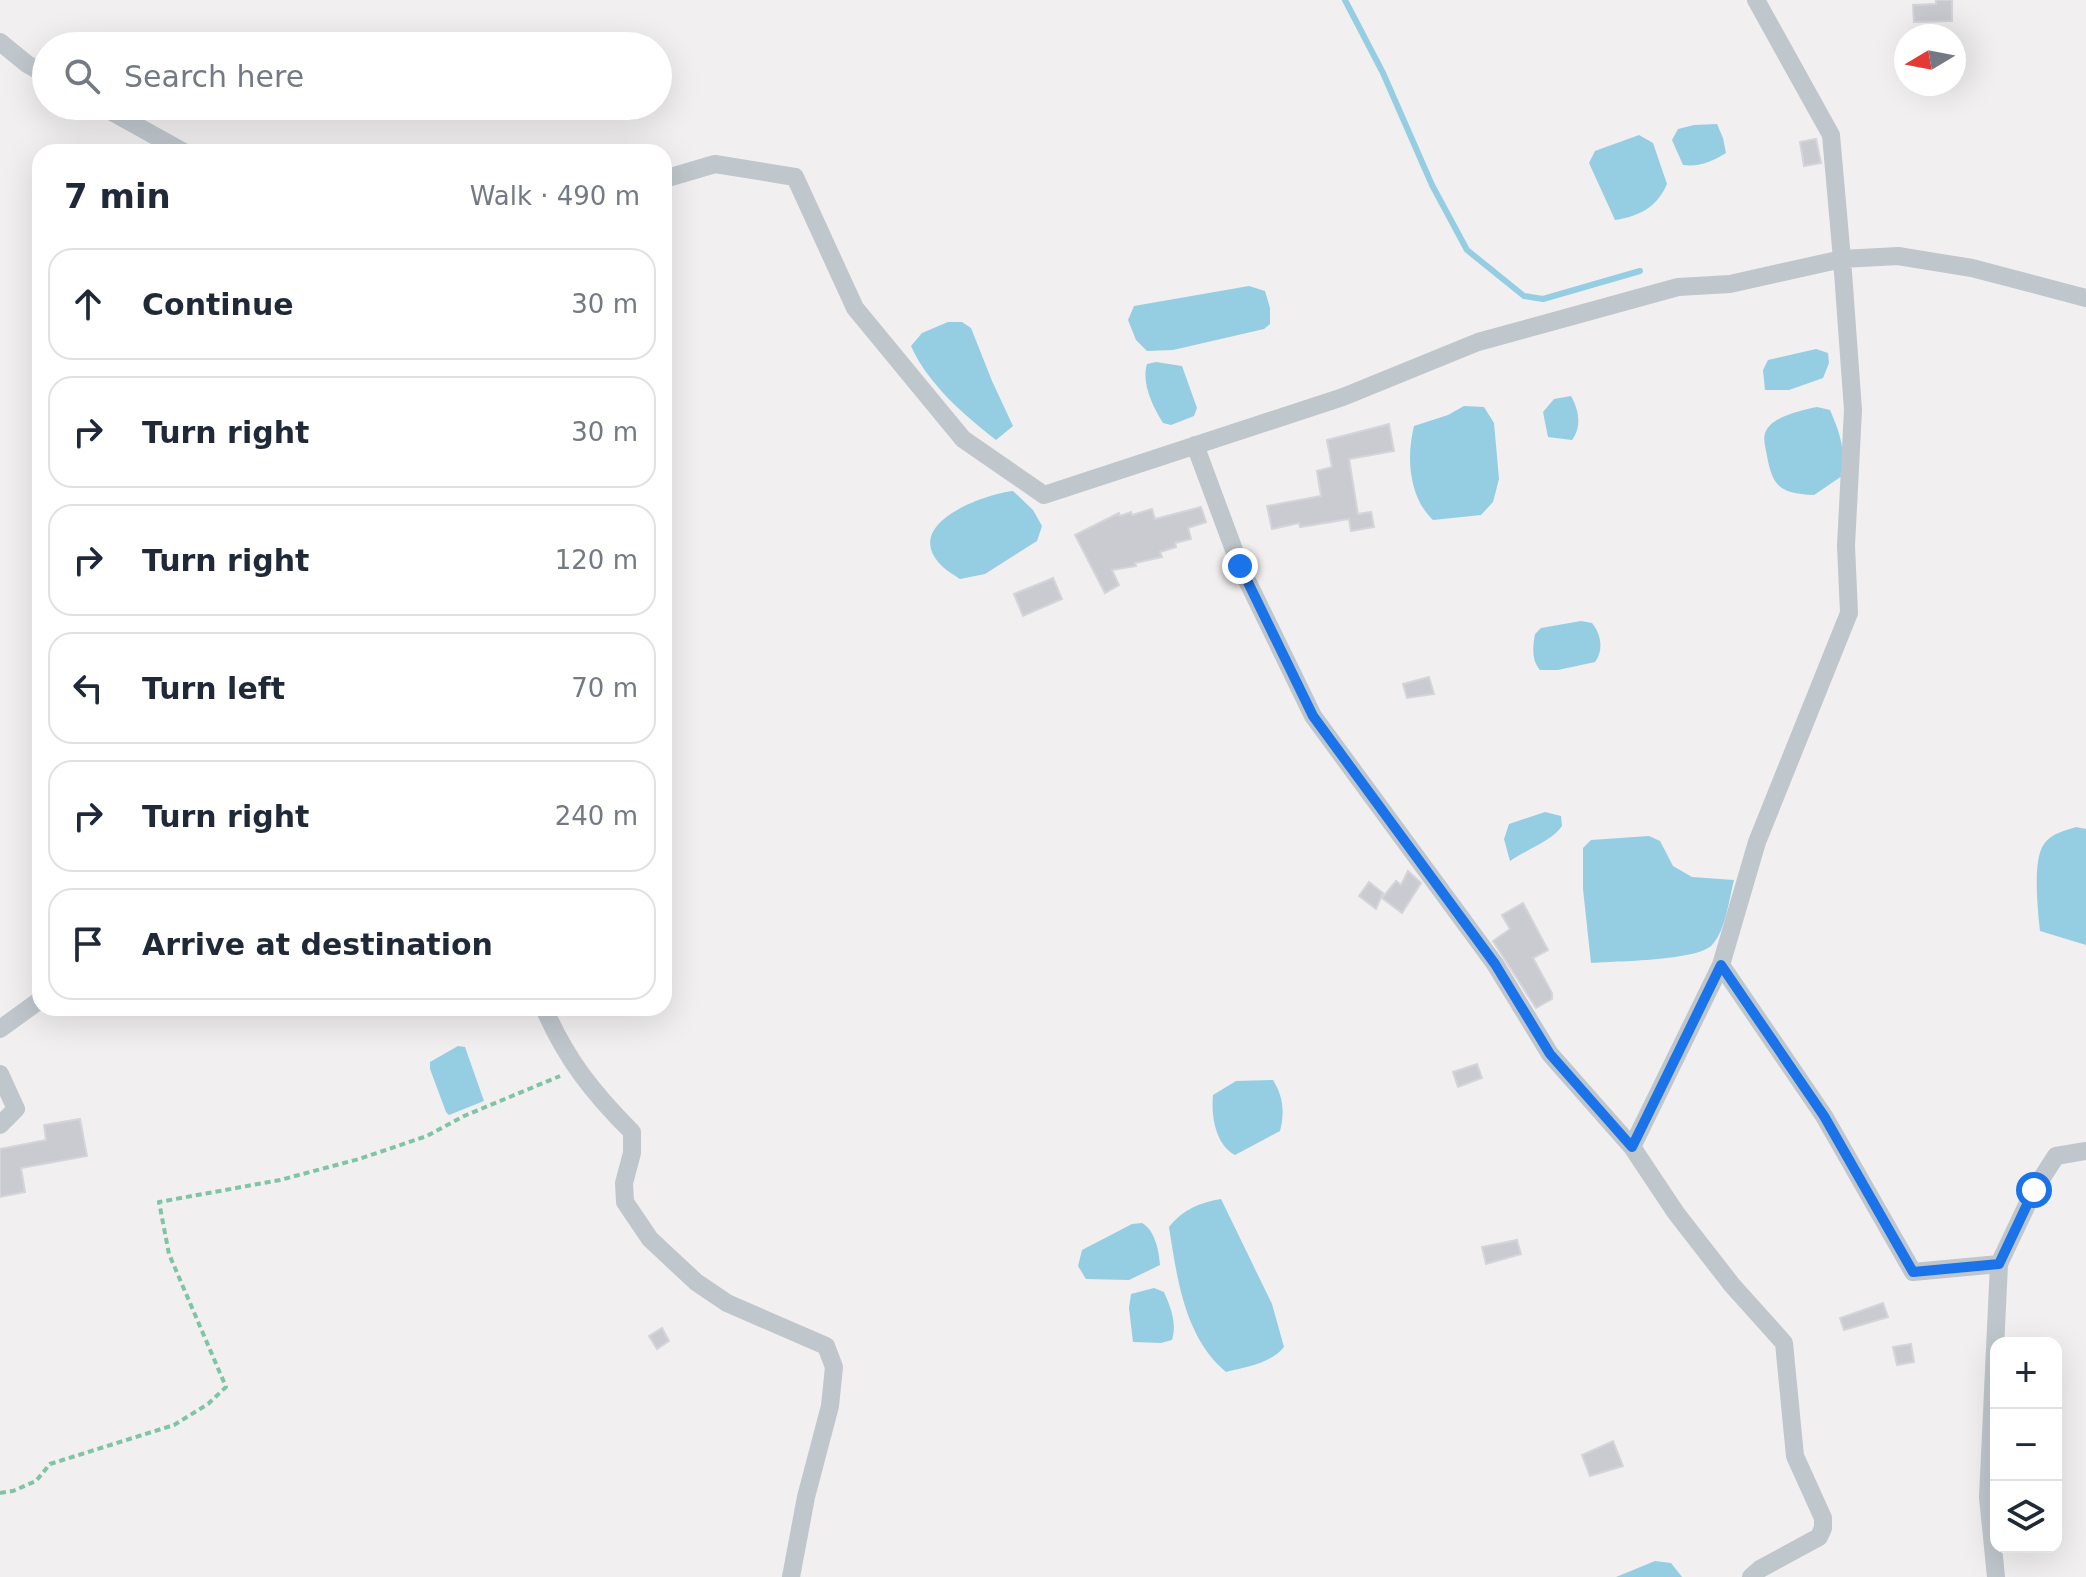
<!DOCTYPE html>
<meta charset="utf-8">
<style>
:root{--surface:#fff;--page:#f2f2f3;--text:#1f2937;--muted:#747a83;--line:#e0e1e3}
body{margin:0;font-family:"DejaVu Sans",sans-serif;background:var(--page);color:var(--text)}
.controls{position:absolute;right:24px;bottom:24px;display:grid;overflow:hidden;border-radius:16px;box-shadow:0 8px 32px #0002}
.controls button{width:72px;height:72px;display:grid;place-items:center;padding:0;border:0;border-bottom:2px solid var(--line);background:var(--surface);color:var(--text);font:40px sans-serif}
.compass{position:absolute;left:1894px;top:24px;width:72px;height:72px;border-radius:50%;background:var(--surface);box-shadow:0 8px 32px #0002;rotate:260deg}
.stop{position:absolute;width:24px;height:24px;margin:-18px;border:6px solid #1a73e8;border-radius:50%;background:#fff}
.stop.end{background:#1a73e8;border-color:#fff;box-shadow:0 2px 8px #0008}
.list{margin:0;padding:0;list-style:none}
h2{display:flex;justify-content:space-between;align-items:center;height:104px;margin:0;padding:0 32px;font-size:34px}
h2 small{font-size:26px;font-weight:400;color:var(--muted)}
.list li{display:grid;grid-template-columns:52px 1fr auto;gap:24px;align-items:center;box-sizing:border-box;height:112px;margin:0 16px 16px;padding:0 16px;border:2px solid var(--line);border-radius:24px}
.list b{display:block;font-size:30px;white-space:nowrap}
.list em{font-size:26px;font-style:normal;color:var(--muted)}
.icon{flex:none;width:44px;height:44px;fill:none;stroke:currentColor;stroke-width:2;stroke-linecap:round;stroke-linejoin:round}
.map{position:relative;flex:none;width:2086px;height:1577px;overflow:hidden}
.search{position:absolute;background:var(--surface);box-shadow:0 8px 32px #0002;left:32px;top:32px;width:640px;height:88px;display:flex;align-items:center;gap:20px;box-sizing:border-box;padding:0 28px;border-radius:44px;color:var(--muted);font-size:30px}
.panel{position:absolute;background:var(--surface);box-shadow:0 8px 32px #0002;left:32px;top:144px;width:640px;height:872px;border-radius:24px}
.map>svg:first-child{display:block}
.water{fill:#95cee2}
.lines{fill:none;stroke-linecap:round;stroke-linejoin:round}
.stream{stroke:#95cee2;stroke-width:6}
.building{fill:#cacbd1;stroke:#d4d5da;stroke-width:2}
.path{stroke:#7fc4a5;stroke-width:4;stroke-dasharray:6 4;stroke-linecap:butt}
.street{stroke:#bfc6cc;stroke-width:18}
.route{stroke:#1a73e8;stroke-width:10}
</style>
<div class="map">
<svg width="2086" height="1577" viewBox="0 0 2086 1577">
<rect width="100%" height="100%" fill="#f1efef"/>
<!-- water -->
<path class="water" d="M1717 124 1723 138 1726 153C1711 162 1700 167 1683 165L1672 140 1678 129 1694 125Z
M1639 135 1653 143 1667 184C1657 207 1640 216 1615 220L1589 163 1595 151Z
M1249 286 1265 291 1270 308V324L1264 329 1173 350 1147 351 1136 340 1128 320 1134 306Z
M948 322H962L971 328 992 381 1013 426 996 440C964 415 928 384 911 346L922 333Z
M1816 349 1828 353 1829 363 1823 378 1789 390H1765L1763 370 1768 360Z
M1156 362 1182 366 1197 408 1194 416 1171 425 1163 423C1153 407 1141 383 1147 364Z
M1571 396C1579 410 1582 427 1572 440L1548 437 1543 412 1554 399Z
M1464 406 1484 407 1494 423 1499 479 1493 502 1481 515 1433 520C1409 497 1406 458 1414 426L1448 415Z
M1817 407 1830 410C1840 433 1846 451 1842 476L1814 495C1782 493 1773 489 1767 456 1766 449 1762 438 1766 431 1773 416 1803 410 1817 407Z
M1013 491 1033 510 1042 526 1037 541 985 574 960 579C954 575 945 570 940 564 902 523 985 494 1013 491Z
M1581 621 1592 623C1601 634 1604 650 1595 662L1558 670H1540C1531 660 1533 645 1535 634L1541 628Z
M1545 812 1561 816 1562 826C1553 840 1526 850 1510 861L1504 839 1509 824Z
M2076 827 2086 829V945L2040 931C2038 911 2032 860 2044 844 2052 833 2064 831 2076 827Z
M1649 836 1660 841 1673 866 1692 877 1734 880C1729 899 1726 930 1712 945 1697 961 1615 961 1591 963L1583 889V848L1591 840Z
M458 1046 465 1047 484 1101 449 1115 446 1112 430 1069V1062Z
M1273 1080C1283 1096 1285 1112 1280 1131L1235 1155C1215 1144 1211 1115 1213 1095L1236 1081Z
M1221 1199 1272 1304 1284 1347C1270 1364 1246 1367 1226 1372 1184 1337 1177 1277 1169 1227 1184 1209 1199 1203 1221 1199Z
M1142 1223C1155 1230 1159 1251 1160 1265L1129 1280 1086 1279 1078 1266 1082 1250 1132 1224Z
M1154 1288 1164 1292C1171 1308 1177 1323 1172 1340L1161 1343 1133 1342 1129 1308 1131 1294Z
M1655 1561 1671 1563 1682 1577H1616Z"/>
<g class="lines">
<!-- stream -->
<path class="stream" d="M1345 0 1383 73 1432 185 1467 250 1524 296 1543 299 1640 271"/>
</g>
<!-- building -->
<path class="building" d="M1936 0H1952V21L1914 22 1913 5 1936 4Z
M1816 139 1821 163 1804 166 1800 142Z
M1389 424 1394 451 1349 459 1358 514 1371 512 1374 527 1351 531 1349 519 1300 527 1299 523 1272 529 1267 506 1321 496 1317 471 1332 467 1327 440Z
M1201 507 1206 522 1188 528 1191 539 1175 543 1176 547 1160 552 1162 557 1135 563 1136 566 1112 570 1119 585 1105 593 1075 535 1119 513 1120 516 1131 512 1132 515 1152 509 1155 519Z
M1053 578 1062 599 1023 616 1014 594Z
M1429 677 1434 694 1407 698 1403 684Z
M1408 871 1421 883 1402 913 1382 898 1396 881 1401 885Z
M1369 882 1383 893 1376 909 1359 896Z
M1523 903 1548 950 1533 958 1552 993V999L1536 1008 1493 941 1510 929 1502 915Z
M1477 1064 1482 1078 1458 1087 1453 1072Z
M80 1119 87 1156 21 1168 25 1192 0 1197V1149L46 1140 44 1125Z
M1517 1240 1521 1254 1486 1264 1482 1247Z
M1883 1303 1888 1317 1844 1330 1840 1318Z
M662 1328 669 1341 657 1349 649 1336Z
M1911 1344 1914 1362 1897 1365 1893 1347Z
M1613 1441 1623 1466 1590 1476 1582 1455Z"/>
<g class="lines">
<!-- path -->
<path class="path" d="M0 1493 13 1491 36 1481 50 1464 174 1425 208 1404 226 1387 169 1254 159 1202 280 1180 359 1159 427 1136 464 1116 560 1076"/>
<!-- street -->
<path class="street" d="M1756 0 1831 135 1842 259 1898 256 1972 268 2086 298
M0 42 27 64 46 75
M101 106 184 152
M664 179 715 164 795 177 855 308 963 439 1044 495 1343 397 1478 342 1678 287 1730 284 1842 259 1853 410 1846 546 1849 613 1757 842 1721 965 1824 1116 1913 1272 1999 1264 2034 1190 2056 1156 2086 1151
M1195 445 1240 566 1313 716 1495 964 1550 1054 1632 1147
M1721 965 1632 1147 1676 1213 1732 1285 1784 1343 1795 1456 1823 1518V1528L1819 1537 1760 1569 1751 1577
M544 1008C566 1059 593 1093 632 1132V1153L624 1183 625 1202 650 1239 696 1282 727 1303 826 1346 834 1367 830 1406 806 1497 791 1577
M0 1029 40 1000
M0 1074 16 1109 0 1125
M1996 1577 1988 1497 1999 1264"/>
</g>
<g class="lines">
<!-- route -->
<path class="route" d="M1240 566 1313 716 1495 964 1550 1054 1632 1147 1721 965 1824 1116 1913 1272 1999 1264 2034 1190"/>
</g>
</svg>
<div class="controls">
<button>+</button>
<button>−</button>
<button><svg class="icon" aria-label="layers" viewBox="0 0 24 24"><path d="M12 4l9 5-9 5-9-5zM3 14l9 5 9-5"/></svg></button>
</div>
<svg class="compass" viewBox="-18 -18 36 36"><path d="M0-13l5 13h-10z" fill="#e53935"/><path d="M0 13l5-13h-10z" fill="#747a83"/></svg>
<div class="stop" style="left:2034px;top:1190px"></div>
<div class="stop end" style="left:1240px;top:566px"></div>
<div class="search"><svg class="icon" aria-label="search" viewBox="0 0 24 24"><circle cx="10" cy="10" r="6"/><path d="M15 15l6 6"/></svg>Search here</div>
<section class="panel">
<h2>7 min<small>Walk · 490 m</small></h2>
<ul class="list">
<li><svg class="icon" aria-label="ahead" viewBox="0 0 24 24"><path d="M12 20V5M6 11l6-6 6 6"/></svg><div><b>Continue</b></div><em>30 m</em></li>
<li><svg class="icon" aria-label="right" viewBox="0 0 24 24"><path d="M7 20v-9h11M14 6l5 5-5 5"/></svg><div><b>Turn right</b></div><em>30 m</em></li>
<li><svg class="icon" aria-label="right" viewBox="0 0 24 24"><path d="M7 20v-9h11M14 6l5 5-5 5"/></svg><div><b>Turn right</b></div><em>120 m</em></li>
<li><svg class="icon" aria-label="left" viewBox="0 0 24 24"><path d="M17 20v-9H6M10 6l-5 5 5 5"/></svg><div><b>Turn left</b></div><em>70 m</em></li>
<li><svg class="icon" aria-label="right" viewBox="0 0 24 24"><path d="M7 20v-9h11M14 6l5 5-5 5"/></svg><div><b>Turn right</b></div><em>240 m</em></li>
<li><svg class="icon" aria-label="arrive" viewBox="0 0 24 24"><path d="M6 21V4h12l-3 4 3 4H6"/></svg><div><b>Arrive at destination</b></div></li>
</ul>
</section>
</div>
